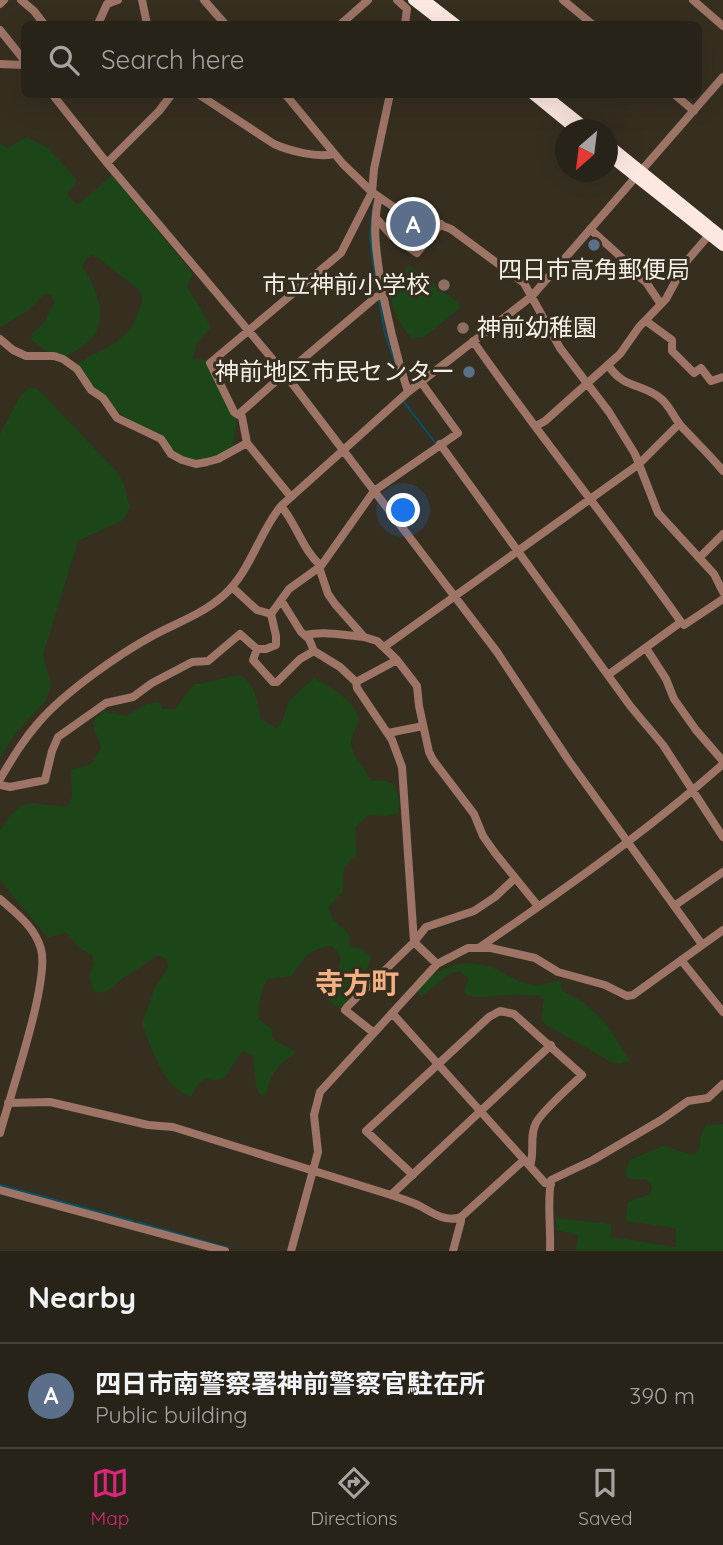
<!DOCTYPE html>
<meta charset="utf-8">
<style>
:root{--surface:#282318;--page:#302b21;--text:#f1f3f6;--muted:#a5a4a2;--line:#444037;--accent:#db2777}
body{margin:0;font-family:Quicksand,"Noto Sans JP",sans-serif;background:var(--page);color:var(--text)}
.compass{position:absolute;left:555px;top:119px;width:63px;height:63px;border-radius:50%;background:var(--surface);box-shadow:0 7px 28px #0002;rotate:208deg}
.you{position:absolute;left:404px;top:511px;width:24px;height:24px;margin:-18px;border:5px solid #fff;border-radius:50%;background:#1a73e8;box-shadow:0 0 0 10px #1a73e833}
.badge{display:grid;place-items:center;width:46px;height:46px;border-radius:50%;background:var(--accent);color:#fff;font-size:23px;font-weight:700}
.pin{position:absolute;translate:-50% -50%;border:4px solid #fff;box-shadow:0 2px 7px #0006}
.list{margin:0;padding:0;list-style:none}
h2{display:flex;justify-content:space-between;align-items:center;height:91px;margin:0;padding:0 28px;font-size:30px}
h2 small{font-size:23px;font-weight:400;color:var(--muted)}
.list li{display:grid;grid-template-columns:46px 1fr auto;gap:21px;align-items:center;box-sizing:border-box;height:105px;padding:0 28px;border-top:2px solid var(--line)}
.list b{display:block;font-size:26px;white-space:nowrap}
.list p{margin:0;font-size:23px;white-space:nowrap;color:var(--muted)}
.list em{font-size:23px;font-style:normal;color:var(--muted)}
.icon{flex:none;width:38px;height:38px;fill:none;stroke:currentColor;stroke-width:2;stroke-linecap:round;stroke-linejoin:round}
.map{position:relative;flex:none;width:723px;height:1251px;overflow:hidden}
.search{position:absolute;background:var(--surface);box-shadow:0 7px 28px #0002;left:21px;right:21px;top:21px;height:77px;display:flex;align-items:center;gap:18px;box-sizing:border-box;padding:0 24px;border-radius:10px;color:var(--muted);font-size:26px}
.sheet{height:196px;background:var(--surface)}
nav{display:flex;justify-content:space-around;align-items:center;box-sizing:border-box;height:98px;border-top:2px solid var(--line);background:var(--surface);font-size:19px;color:var(--muted)}
nav a{display:grid;justify-items:center;gap:4px}
nav .on{color:var(--accent)}
.map>svg:first-child{display:block}
.green{fill:#1c4518}
.lines{fill:none;stroke-linecap:round;stroke-linejoin:round}
.stream{stroke:#035167;stroke-width:2}
.minor{stroke:#9d7466;stroke-width:8}
.highway{stroke:#fde8e1;stroke-width:10}
.service-dot{fill:#5c6f8a;stroke:#362f20;stroke-width:2.5}
.education-dot{fill:#8d6e63;stroke:#362f20;stroke-width:2.5}
.labels{text-anchor:middle;stroke-width:6;stroke-linejoin:round;paint-order:stroke}
.poi-label{font-size:24px;fill:#f6f1e8;stroke:#362f20;text-anchor:end}
.quarter-label{font-size:28px;font-weight:bold;fill:#f4b082;stroke:#362f20}
</style>
<div class="map">
<svg width="723" height="1251" viewBox="0 0 723 1251">
<rect width="100%" height="100%" fill="#362f20"/>
<!-- green -->
<path class="green" d="M27 137 48 148 77 180 67 195 78 205 112 175 193 274 187 286 211 327 196 345 193 359 208 360 228 396 237 419 233 446 208 462H192L141 430 93 390 69 367 114 344 131 329 142 303V295L138 289 98 258 92 255 86 259 82 266C100 293 113 328 80 348 74 352 67 358 60 357 50 355 40 345 31 340L32 333 44 323 54 302 51 294H44L28 311 0 327V143L7 148Z
M409 265 459 303 460 308 423 338 418 337 413 340C402 327 384 302 394 284 398 277 404 271 409 265Z
M30 387 38 389 116 471 124 484 130 508 123 520 78 541 43 655 51 685 46 700 15 734 0 758V434L20 396Z
M240 675C256 684 257 701 260 718L277 729 283 719 289 701 314 678C327 685 362 704 358 722 356 731 349 738 352 748 356 759 366 771 372 781 398 777 399 792 399 813L387 816 369 815 355 827 357 854 344 867 343 891 329 907 332 918 349 934 350 946 362 949 371 957 368 968 345 1006H334L327 996 340 962V955L332 946C309 949 304 957 292 976L268 979C261 989 257 1007 259 1019L272 1029V1036L274 1040 297 1052C277 1065 270 1074 266 1097L260 1094 256 1087 253 1056 244 1051C225 1067 233 1085 204 1079L198 1084 191 1097C162 1086 153 1051 142 1024L154 990 168 967 167 960 160 956H156C145 965 134 971 123 978 112 985 109 996 94 992L89 974 94 965 92 955 79 948 66 932 48 938 0 880V831L10 816 21 805 32 803 68 807 72 797 71 770 91 764 101 748 93 725 95 718 104 711 126 716 147 704 159 702 163 709H175L194 684C210 683 224 677 240 675Z
M467 963 490 966 519 981 537 986 560 980 563 991 584 1003 605 1022 630 1061 619 1064 611 1062 546 1025 541 1019 544 1000 539 995C529 997 521 994 511 995 496 995 481 999 466 995L464 992 468 978 459 971 449 974 422 996 419 994 418 991C433 971 445 967 467 963Z
M723 1124V1251H576L578 1235 556 1230V1218L611 1224V1237L676 1247V1228L626 1221 628 1202 650 1194 652 1187 646 1179 633 1180 627 1178 626 1170 630 1160 663 1146 694 1155 699 1150 701 1135 706 1125Z"/>
<g class="lines">
<!-- stream -->
<path class="stream" d="M373 206 370 239 378 294
M379 299 385 333 401 381
M404 402 437 445
M0 1185 133 1221
M137 1222 228 1248"/>
<!-- minor -->
<path class="minor" d="M21 0 34 11 44 24
M142 0 147 24
M204 0 225 24
M397 0 407 9 405 24
M563 0 592 24
M693 0 723 26
M0 4 4 0
M98 24 107 4 118 0
M341 24 368 0
M0 30 24 60
M0 64 24 65
M52 94 107 163 285 374 343 450 497 652 569 761 701 943
M198 94 274 144C290 151 317 158 334 154
M285 94 343 164 372 192 395 208 451 229 524 283 560 348 609 412 635 454 658 513 714 574 723 592
M674 94 694 111
M107 163 159 111 172 94
M379 197C372 225 376 250 380 277 387 319 395 351 408 392
M376 218 392 236 417 253 441 224
M590 229 622 258 625 267 646 282 660 303
M646 321 672 340V351L694 373 701 368 711 381 723 377
M0 339 13 350 26 356H54L63 359 77 369 91 390 103 398 117 418 161 439 171 454 182 460 196 464 207 462 218 459 247 443
M473 341C540 437 614 527 681 622
M609 366C623 388 640 383 659 397 670 405 673 417 682 427 696 442 710 455 723 471
M285 374 376 297 382 295
M239 414 284 374
M536 426 545 421 620 354 639 327 666 299 686 262 709 235
M440 444 631 707 663 745 723 837
M291 497 247 443 242 417 234 412 210 363 341 253 372 192 374 169 390 94
M281 506C297 525 302 549 321 566
M699 558 723 534
M319 567 328 594 335 604 364 637 377 641 397 660 417 686 419 706 429 752 433 760 474 814 483 836 495 853 538 906
M232 587 257 610 271 614
M281 600 301 632 309 639 314 651 340 667 356 682 357 688 392 740 402 767 414 942 437 964
M305 635C324 631 345 635 364 637
M384 647 639 464 679 424
M646 648 666 679 674 699 696 730 723 761
M257 649 253 660 273 682H277L300 659 314 651
M608 675 681 622 684 625 723 599
M356 682 397 660
M388 733 423 726
M0 779C12 759 23 740 39 722 65 692 119 654 154 635 178 622 203 614 224 595 250 572 259 533 281 506L408 392 532 296 723 77
M0 785 10 787 45 780 52 751 58 737 106 703 133 697 152 683 192 662 208 661 240 634 257 649H266L276 645V636L271 614 289 589 321 566 374 491 458 433 421 382
M0 899C16 913 35 927 41 949 50 981 10 1095 0 1133
M674 906 723 872
M480 947C562 891 649 830 723 764
M681 960 723 1012
M392 1013 545 1183 551 1185
M374 1033 345 1010 348 1006 414 942 426 927 474 911 495 897 514 879
M8 1103 50 1102 148 1125 173 1127 391 1195C400 1198 409 1201 418 1205 432 1212 444 1223 461 1217L524 1160
M413 1175 366 1131 489 1017 500 1011 514 1014 582 1075C571 1086 542 1111 536 1123 529 1136 535 1153 530 1166
M0 1190 225 1251
M391 1195 551 1045
M291 1251 318 1152 314 1115 320 1092 437 964 468 948H491L535 958 558 972 605 985 627 996 633 995 723 930
M453 1251 461 1221V1217
M550 1251C551 1227 547 1204 551 1180L593 1160 661 1120 688 1101 708 1098 723 1084"/>
<!-- highway -->
<path class="highway" d="M413 0 444 24
M425 0 456 24
M532 94 576 130
M544 94 589 130
M608 144 723 237
M608 155 723 246"/>
</g>
<!-- markers -->
<g class="service-dot">
<circle cx="594" cy="245" r="7"/>
<circle cx="469" cy="372" r="7"/>
</g>
<g class="education-dot">
<circle cx="444" cy="285" r="7"/>
<circle cx="463" cy="328" r="7"/>
</g>
<g class="labels">
<!-- poi labels -->
<g class="poi-label">
<text x="594" y="278" text-anchor="middle">四日市高角郵便局</text>
<text x="430" y="293">市立神前小学校</text>
<text x="477" y="336" text-anchor="start">神前幼稚園</text>
<text x="455" y="380">神前地区市民センター</text>
</g>
<!-- quarter labels -->
<g class="quarter-label">
<text x="357" y="993">寺方町</text>
</g>
</g>
</svg>
<svg class="compass" viewBox="-18 -18 36 36"><path d="M0-13l5 13h-10z" fill="#e53935"/><path d="M0 13l5-13h-10z" fill="#a5a4a2"/></svg>
<div class="you"></div>
<div class="pin badge" style="left:413px;top:224px;background:#5c6f8a">A</div>
<div class="search"><svg class="icon" aria-label="search" viewBox="0 0 24 24"><circle cx="10" cy="10" r="6"/><path d="M15 15l6 6"/></svg>Search here</div>
</div>
<section class="sheet">
<h2>Nearby<small></small></h2>
<ul class="list">
<li><span class="badge" style="background:#5c6f8a">A</span><div><b>四日市南警察署神前警察官駐在所</b><p>Public building</p></div><em>390 m</em></li>
</ul>
</section>
<nav>
<a class="on"><svg class="icon" aria-label="map" viewBox="0 0 24 24"><path d="M3 6l6-2 6 2 6-2v14l-6 2-6-2-6 2zM9 4v14M15 6v14"/></svg>Map</a>
<a><svg class="icon" aria-label="directions" viewBox="0 0 24 24"><path d="M12 3l9 9-9 9-9-9zM9 14v-3h6M13 9l2 2-2 2"/></svg>Directions</a>
<a><svg class="icon" aria-label="saved" viewBox="0 0 24 24"><path d="M7 4h10v16l-5-4-5 4z"/></svg>Saved</a>
</nav>
